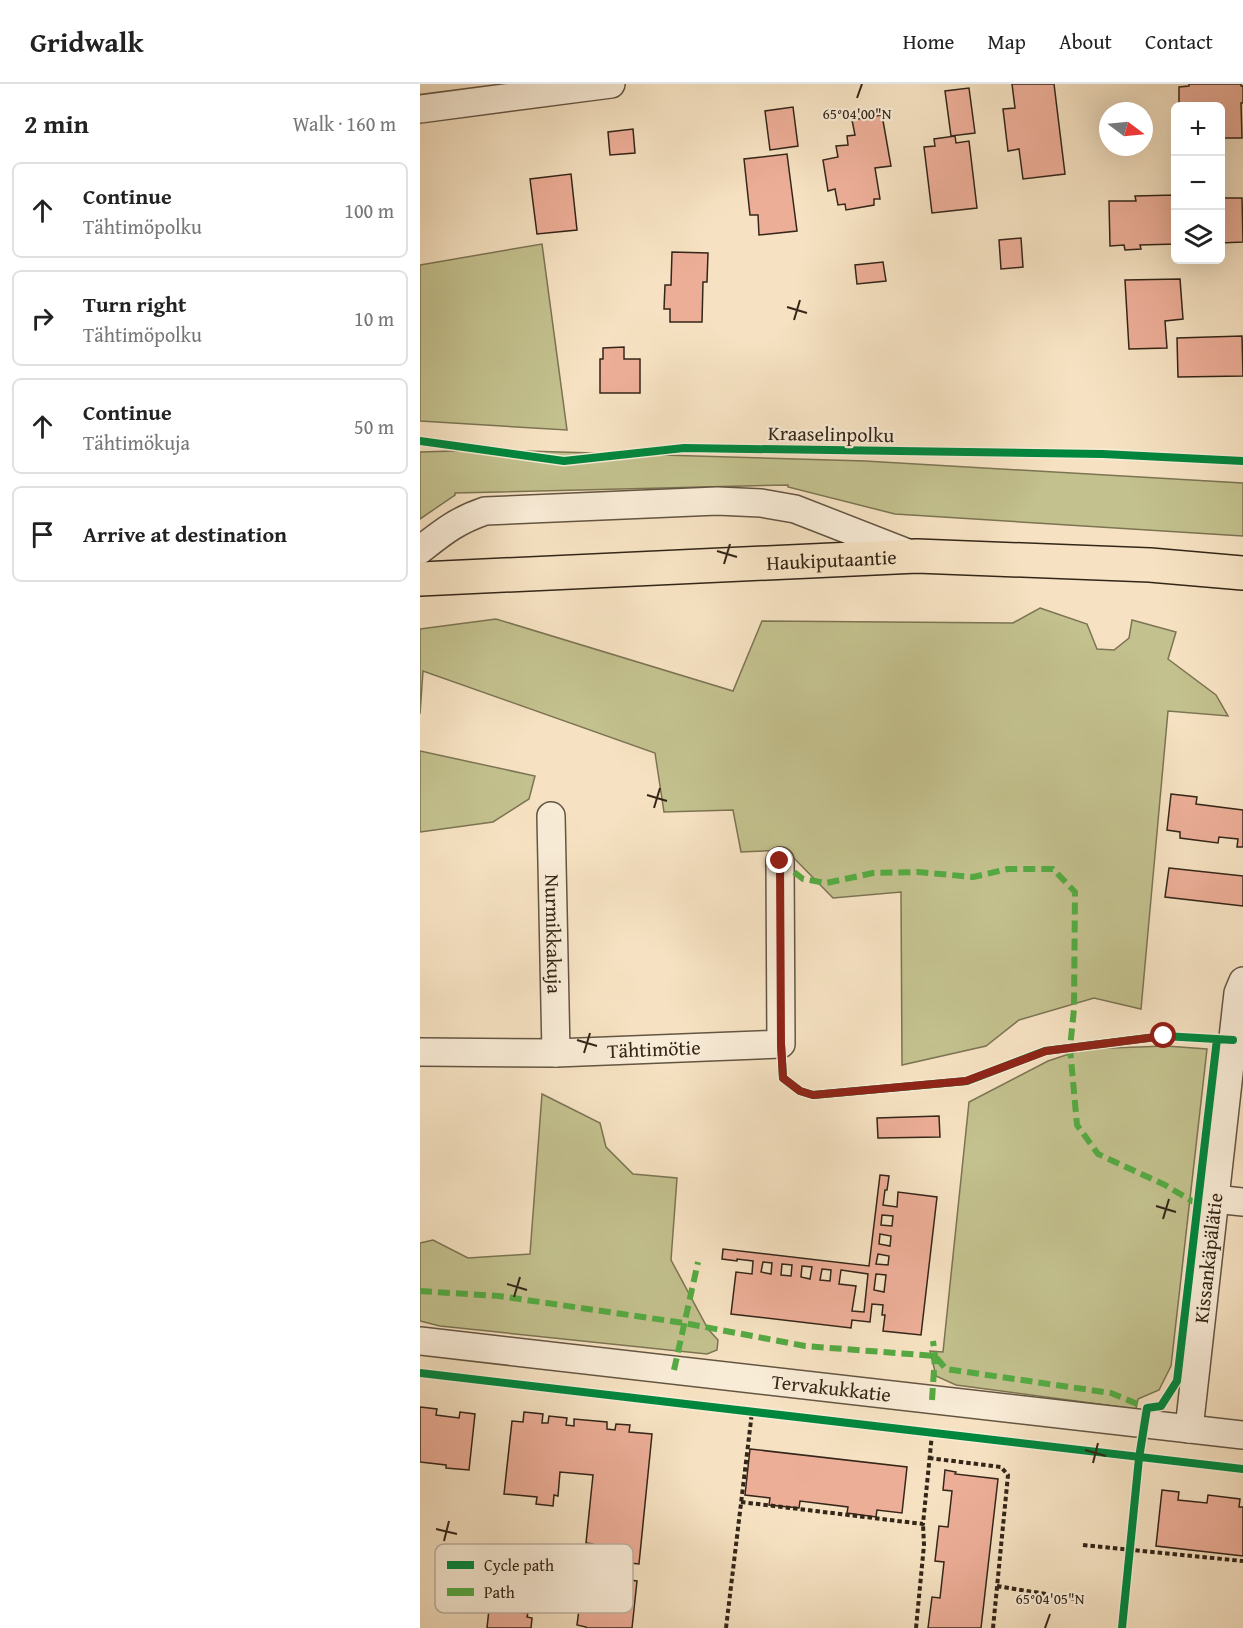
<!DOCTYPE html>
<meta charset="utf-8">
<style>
:root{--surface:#fff;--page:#f2f2f2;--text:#222;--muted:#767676;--line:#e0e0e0}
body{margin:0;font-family:"Gentium Book Plus",serif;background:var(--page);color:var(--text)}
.controls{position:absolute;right:18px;top:18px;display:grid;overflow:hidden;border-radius:9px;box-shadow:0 6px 24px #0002}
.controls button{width:54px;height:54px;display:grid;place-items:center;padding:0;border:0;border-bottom:2px solid var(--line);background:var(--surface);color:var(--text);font:30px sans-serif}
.compass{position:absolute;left:679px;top:18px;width:54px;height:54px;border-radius:50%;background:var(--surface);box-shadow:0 6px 24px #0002;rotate:106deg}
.stop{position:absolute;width:18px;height:18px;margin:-14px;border:4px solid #8f2418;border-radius:50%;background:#fff}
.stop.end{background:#8f2418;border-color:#fff;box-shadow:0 2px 6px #0008}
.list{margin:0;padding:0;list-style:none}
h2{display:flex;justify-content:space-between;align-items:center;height:78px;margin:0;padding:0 24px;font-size:26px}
h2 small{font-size:20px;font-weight:400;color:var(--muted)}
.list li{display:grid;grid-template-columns:39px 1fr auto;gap:18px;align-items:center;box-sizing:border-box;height:96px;margin:0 12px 12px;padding:0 12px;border:2px solid var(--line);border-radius:9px}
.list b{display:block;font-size:22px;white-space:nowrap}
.list p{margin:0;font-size:20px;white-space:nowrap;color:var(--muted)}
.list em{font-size:20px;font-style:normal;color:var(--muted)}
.icon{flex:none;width:33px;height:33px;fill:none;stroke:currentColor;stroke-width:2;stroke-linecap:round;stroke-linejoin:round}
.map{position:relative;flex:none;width:823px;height:1544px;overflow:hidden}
header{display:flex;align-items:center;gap:36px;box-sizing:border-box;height:84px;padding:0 30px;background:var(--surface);border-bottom:2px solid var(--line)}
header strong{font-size:28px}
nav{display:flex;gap:33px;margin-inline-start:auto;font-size:21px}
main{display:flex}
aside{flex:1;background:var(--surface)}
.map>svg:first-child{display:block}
.green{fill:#c3c18e;stroke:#7c7453;stroke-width:1.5}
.building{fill:#edae98;stroke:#342618;stroke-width:1.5;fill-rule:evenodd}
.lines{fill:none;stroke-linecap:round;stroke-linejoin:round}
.minor-casing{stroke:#645542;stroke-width:30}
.major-casing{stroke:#342618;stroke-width:36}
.path{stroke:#342618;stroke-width:4;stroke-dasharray:4.5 3;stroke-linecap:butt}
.minor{stroke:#f9ecd7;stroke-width:27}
.major{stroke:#f6e2c2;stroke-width:33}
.quiet{stroke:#54aa42;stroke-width:6;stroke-dasharray:12 6;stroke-linecap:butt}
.cycleway-casing{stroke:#f9ecd7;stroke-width:11}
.cycleway{stroke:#00873e;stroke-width:8}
.route{stroke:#8f2418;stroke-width:8}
.ticks{fill:none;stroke:#342618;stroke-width:2}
.labels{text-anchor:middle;stroke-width:4.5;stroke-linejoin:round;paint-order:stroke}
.street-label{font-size:20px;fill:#342618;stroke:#f9ecd7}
.key{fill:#f9ecd7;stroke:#beb19e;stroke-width:1.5}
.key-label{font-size:16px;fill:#342618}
.ticks-label{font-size:15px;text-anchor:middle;fill:#342618;stroke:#f9ecd7;stroke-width:4.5;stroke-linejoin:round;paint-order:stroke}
</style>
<header>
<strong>Gridwalk</strong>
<nav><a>Home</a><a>Map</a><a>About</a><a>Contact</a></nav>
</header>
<main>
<aside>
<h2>2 min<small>Walk · 160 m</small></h2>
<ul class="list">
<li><svg class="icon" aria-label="ahead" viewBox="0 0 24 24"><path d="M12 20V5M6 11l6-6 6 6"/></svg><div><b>Continue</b><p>Tähtimöpolku</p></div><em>100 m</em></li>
<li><svg class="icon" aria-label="right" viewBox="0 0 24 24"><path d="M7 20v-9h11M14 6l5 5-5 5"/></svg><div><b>Turn right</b><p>Tähtimöpolku</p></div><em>10 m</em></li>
<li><svg class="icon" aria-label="ahead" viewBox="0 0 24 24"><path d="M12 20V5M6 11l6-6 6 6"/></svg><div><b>Continue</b><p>Tähtimökuja</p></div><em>50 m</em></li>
<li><svg class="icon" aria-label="arrive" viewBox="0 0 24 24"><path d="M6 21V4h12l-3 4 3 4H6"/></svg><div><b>Arrive at destination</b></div></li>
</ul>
</aside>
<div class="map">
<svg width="823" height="1544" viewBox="0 0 823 1544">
<rect width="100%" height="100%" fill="#f6e2c2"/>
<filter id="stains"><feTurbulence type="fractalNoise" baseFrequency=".00333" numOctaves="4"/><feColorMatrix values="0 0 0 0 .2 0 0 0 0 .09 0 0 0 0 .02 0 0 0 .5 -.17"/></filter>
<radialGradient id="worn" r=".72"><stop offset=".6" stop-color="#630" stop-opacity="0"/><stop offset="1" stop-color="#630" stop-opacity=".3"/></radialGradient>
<!-- green -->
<path class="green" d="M122 160 147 346 0 337V181Z
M67 366 445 377 823 399V452L475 430 368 403V401L35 409V411L0 435V368Z
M620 524 667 540 677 565 694 566 709 554 712 536 756 548 748 575 796 611 808 632 748 627 721 925 674 914 599 936 566 962 482 981 481 808 413 814 366 766 321 768 313 726 244 728 235 669 3 587 0 630V545L76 535 313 607 342 537 593 539Z
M0 667 115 692 109 715 73 738 0 748Z
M746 962 787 965 751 1282 739 1306 718 1315 716 1325 536 1301 516 1292 510 1267 523 1268 549 1018 628 977 664 965Z
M122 1010 180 1039 186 1063 213 1090 257 1094 251 1176 288 1245 298 1256 297 1266 287 1270 20 1242 0 1237V1159L13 1156 48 1174 110 1170Z"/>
<!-- building -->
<path class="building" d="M592 0H634L645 90 603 95 599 65 588 67 583 25 595 24Z
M769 0H821V2H823V19H821L822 54H800V22H759V3L769 2Z
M549 4 555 49 531 52 525 7Z
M373 23 378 62 350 66 345 27Z
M462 31 471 82 455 84 460 115H454V121L426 126 425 120 418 121 415 105 408 107 403 76 418 73 416 62 428 61 427 52 435 51 432 36Z
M213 45 215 69 190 71 188 48Z
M535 52 536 59 549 57 557 124 512 129 504 63 515 62 514 55Z
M367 70 377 147 339 151 338 131H330L324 75Z
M151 90 157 146 117 150 110 95Z
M756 111V160L720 161 721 165 705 166 704 161 690 162 689 117H716L715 112Z
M800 114H822L823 158 800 159Z
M601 154 603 183 581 185 579 156Z
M252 168 288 169 287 198H283L282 238H250V225H244L245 201H251Z
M463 178 466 197 437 200 435 181Z
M760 195 763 235 745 237 747 264 709 265 705 196Z
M822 252 823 292 758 293 757 254Z
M204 263V275H220V309H180V275H183V264Z
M751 710 777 713 776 720 823 726V763H817L818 755 799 753 798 759 760 754V748L747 746Z
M749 784 823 792V822L745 813Z
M519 1032 520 1053 458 1054 457 1034Z
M460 1091 469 1092 467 1106H465L463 1121 477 1123 478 1108 517 1113 501 1251 463 1247 465 1231H462L463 1221 452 1220 450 1238 432 1236 431 1244 311 1230 316 1188 332 1190 333 1177 317 1175V1177L302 1175 303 1165 449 1182ZM462 1131 473 1132 472 1142 461 1141ZM460 1150 471 1152 470 1162 459 1160ZM458 1170 469 1172 468 1181 456 1180ZM343 1178 352 1179 351 1190 341 1188ZM362 1180 372 1181 371 1192 361 1191ZM382 1182 392 1183 390 1195 381 1193ZM402 1185 411 1186 410 1197 400 1196ZM421 1186 448 1190 444 1228 432 1227 436 1202 419 1200ZM456 1190 466 1191 464 1208 454 1206Z
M0 1323 17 1325 16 1331 39 1334 40 1328 55 1330 49 1386 26 1384V1381L0 1378Z
M104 1328 123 1330 122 1339H128L129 1332 147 1334 146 1341 154 1342V1335L187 1338V1345L195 1346 196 1340 210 1341 209 1348 232 1350 219 1480 189 1477V1473L172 1471 173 1460 166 1459 173 1391 140 1388 138 1412 134 1411 133 1422 116 1420 117 1413 84 1410 92 1337 103 1338Z
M330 1365 487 1383 482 1429 457 1426 456 1433 427 1429 428 1423 380 1417 379 1424 349 1421 350 1414 325 1411Z
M525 1386 536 1388 535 1390 578 1395 561 1544H508L512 1513 520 1514 524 1478 515 1477 519 1442 528 1443 532 1407 523 1406Z
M742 1406 759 1408 758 1416 787 1419 788 1411 820 1415 819 1423H823V1472L736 1462Z
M187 1493 217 1497 212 1544H166V1543L157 1541 162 1502 169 1503 170 1495 186 1497Z
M83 1515 98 1517 97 1528 108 1529 107 1533 112 1534 111 1544H67L69 1525 82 1526Z"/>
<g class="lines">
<defs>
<g id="minor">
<path d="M0 25 191 0"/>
<path d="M0 466C23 448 36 437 65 427L297 417 341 419 375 425 493 471"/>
<path id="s1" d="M131 732 136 969"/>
<path id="s2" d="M0 968 136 969 361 960 360 777"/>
<path d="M795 1115 823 1118"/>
<path id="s3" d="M0 1257 823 1351"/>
<path id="s4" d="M769 1345 818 909 823 897"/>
</g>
<g id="major">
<path id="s5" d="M0 495 497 472 730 481 823 489"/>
</g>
</defs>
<!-- minor casing -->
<use href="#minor" class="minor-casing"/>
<!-- major casing -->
<use href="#major" class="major-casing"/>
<!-- path -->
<path class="path" d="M509 1374 581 1383 588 1391 573 1544
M321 1418 503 1440 512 1350
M663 1461 823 1477
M577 1502 656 1515
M306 1544 332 1328
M496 1544 504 1461 503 1440"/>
<!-- minor -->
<use href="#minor" class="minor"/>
<!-- major -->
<use href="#major" class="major"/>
<!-- quiet -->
<path class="quiet" d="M360 777 383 795 406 799 453 789 498 788 553 793 588 785H633L655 808 654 925 650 964 657 1041 678 1070 745 1101 777 1120
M0 1207 79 1212 264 1239 385 1262 515 1272 526 1285 691 1309 727 1324
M254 1286 278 1178
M512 1316 515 1272 513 1257"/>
<defs>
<path id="cycleway" d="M0 357 144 377 264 364 683 370 823 377
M361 960 363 994 380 1007 393 1011 547 997 625 967 744 952 813 956
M0 1289 823 1385
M702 1544 719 1374 727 1324 741 1322 757 1297 797 955"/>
</defs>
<!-- cycleway casing -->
<use href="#cycleway" class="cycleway-casing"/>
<!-- cycleway -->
<use href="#cycleway" class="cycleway"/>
</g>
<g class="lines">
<!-- route -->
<path class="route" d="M360 777 361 960 363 994 380 1007 393 1011 546 997 626 967 744 952"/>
</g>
<!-- ticks -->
<path class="ticks" d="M437 14 442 0M367 223 387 229M374 236 380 216M297 467 317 473M304 480 310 460M227 711 247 717M234 724 240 704M157 956 177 962M164 969 170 949M736 1122 756 1128M743 1135 749 1115M87 1200 107 1206M94 1213 100 1193M665 1366 686 1372M673 1379 678 1359M16 1445 37 1450M24 1457 29 1437M625 1544 630 1530"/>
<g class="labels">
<!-- street labels -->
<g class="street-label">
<text transform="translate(411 350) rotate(1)" y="7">Kraaselinpolku</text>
<text dy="7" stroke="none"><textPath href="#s5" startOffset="412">Haukiputaantie</textPath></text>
<text dy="7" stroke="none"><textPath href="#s1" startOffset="118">Nurmikkakuja</textPath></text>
<text dy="7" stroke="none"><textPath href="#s2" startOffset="234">Tähtimötie</textPath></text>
<text dy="7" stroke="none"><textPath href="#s4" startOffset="172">Kissankäpälätie</textPath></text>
<text dy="7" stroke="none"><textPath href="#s3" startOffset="414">Tervakukkatie</textPath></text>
</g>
</g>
<!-- legend -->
<rect x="15" y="1460" width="198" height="69" rx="9" class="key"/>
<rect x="27" y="1477" width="27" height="8" fill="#00873e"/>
<rect x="27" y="1504" width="27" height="8" fill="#54aa42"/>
<g class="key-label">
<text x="64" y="1487">Cycle path</text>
<text x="64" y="1514">Path</text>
</g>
<g class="ticks-label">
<text x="437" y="35">65°04'00"N</text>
<text x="630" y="1520">65°04'05"N</text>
</g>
<rect width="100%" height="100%" filter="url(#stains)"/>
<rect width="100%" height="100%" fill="url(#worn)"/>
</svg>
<div class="controls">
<button>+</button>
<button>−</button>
<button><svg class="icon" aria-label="layers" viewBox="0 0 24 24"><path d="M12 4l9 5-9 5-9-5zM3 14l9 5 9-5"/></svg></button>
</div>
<svg class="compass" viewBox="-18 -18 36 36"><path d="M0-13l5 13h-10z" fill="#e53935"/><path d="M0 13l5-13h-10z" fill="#767676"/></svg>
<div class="stop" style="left:744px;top:952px"></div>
<div class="stop end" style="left:360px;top:777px"></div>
</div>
</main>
